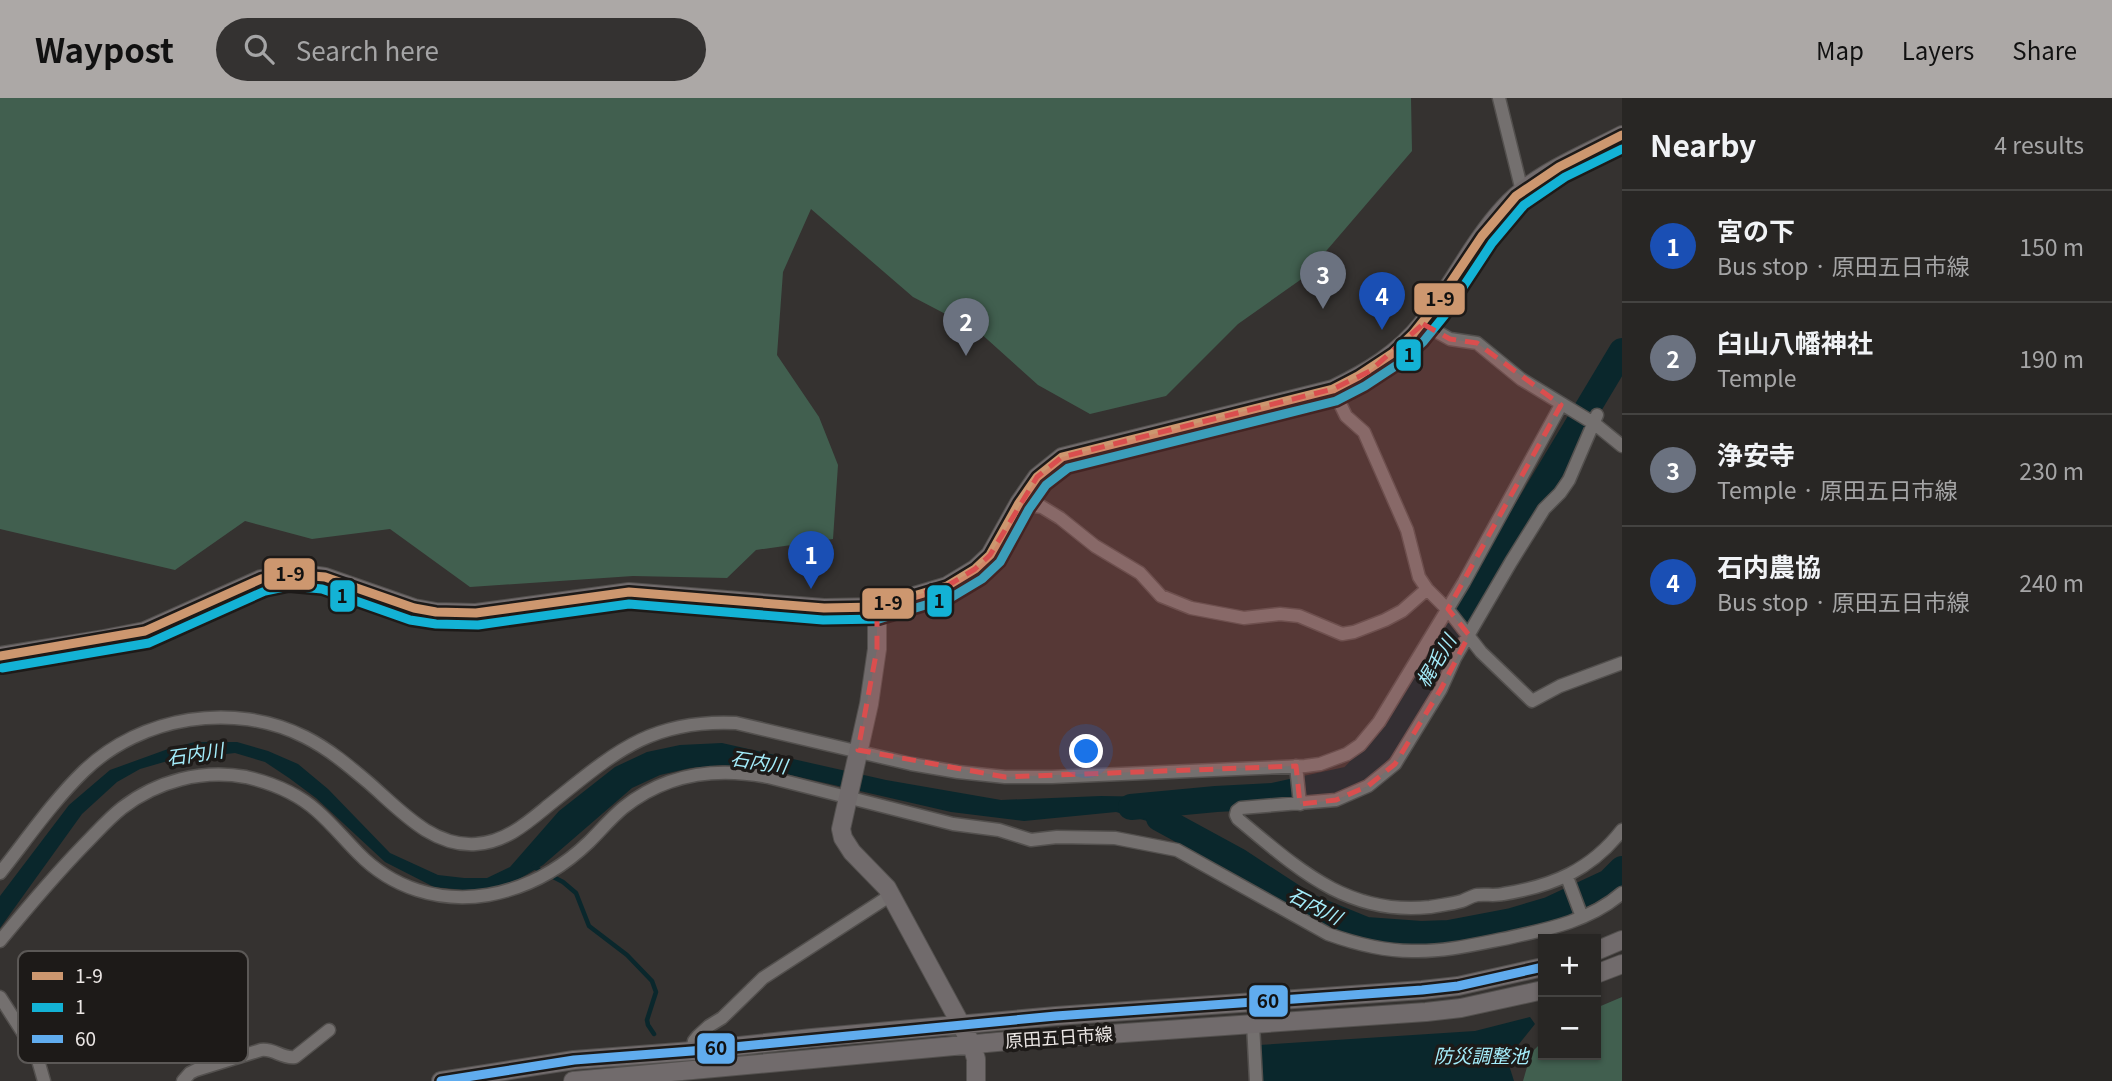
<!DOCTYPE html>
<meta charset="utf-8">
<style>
:root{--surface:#282624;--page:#343231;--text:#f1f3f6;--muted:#a5a5a6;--line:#444341;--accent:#aca8a6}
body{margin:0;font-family:Georgia,"Noto Sans JP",serif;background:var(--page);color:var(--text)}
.controls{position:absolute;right:21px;bottom:21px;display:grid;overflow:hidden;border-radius:0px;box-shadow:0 2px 5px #0004}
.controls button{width:63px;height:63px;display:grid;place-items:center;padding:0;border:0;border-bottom:2px solid var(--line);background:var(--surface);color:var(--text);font:35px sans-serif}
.you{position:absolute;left:1087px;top:654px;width:24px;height:24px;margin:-18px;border:5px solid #fff;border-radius:50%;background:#1a73e8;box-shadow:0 0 0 10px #1a73e833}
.badge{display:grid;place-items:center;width:46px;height:46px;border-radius:50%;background:var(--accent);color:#fff;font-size:23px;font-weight:700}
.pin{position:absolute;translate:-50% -58px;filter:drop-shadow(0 2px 4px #0008)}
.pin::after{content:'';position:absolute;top:37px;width:24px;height:21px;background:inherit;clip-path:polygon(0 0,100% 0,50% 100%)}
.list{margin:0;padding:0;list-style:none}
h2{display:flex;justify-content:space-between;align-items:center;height:91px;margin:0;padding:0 28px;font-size:30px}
h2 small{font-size:23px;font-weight:400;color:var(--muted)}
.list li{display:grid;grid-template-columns:46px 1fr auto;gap:21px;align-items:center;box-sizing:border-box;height:112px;padding:0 28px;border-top:2px solid var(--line)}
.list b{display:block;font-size:26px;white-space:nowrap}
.list p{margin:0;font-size:23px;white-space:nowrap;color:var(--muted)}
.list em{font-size:23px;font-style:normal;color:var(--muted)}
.icon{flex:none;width:38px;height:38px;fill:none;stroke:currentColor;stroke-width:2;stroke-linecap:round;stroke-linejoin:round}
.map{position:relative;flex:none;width:1622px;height:983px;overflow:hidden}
header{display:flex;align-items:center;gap:42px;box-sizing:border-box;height:98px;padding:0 35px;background:var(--accent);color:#111}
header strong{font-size:33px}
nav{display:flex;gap:38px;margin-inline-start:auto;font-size:24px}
.search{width:490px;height:63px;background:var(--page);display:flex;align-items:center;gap:18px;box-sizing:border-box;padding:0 24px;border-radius:38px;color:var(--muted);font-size:26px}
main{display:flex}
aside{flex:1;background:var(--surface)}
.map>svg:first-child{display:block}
.green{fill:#415f4f}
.water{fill:#0a272c}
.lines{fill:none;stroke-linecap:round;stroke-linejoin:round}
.stream{stroke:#0a272c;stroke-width:4.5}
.river{stroke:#0a272c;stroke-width:26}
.street-casing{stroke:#53504e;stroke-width:15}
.secondary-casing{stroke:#53504e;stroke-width:20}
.street{stroke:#74706f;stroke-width:12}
.secondary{stroke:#716b6c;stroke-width:18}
.bus-1-casing{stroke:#1d1a18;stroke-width:14}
.bus-2-casing{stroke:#1d1a18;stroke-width:14}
.bus-3-casing{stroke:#1d1a18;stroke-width:14}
.bus-1{stroke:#cd976f;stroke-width:9}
.bus-2{stroke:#13b2d5;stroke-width:9}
.bus-3{stroke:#60acee;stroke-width:9}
.marked{fill:#da4e4e;fill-opacity:0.2;stroke:#da4e4e;stroke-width:5;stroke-dasharray:14 9;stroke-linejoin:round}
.labels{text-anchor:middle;stroke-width:7;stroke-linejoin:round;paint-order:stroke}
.street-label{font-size:18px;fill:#ece7e5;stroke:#1d1a18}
.water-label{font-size:19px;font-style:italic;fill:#a4edfb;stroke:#1d1a18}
.key{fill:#1d1a18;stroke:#5b5856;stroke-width:2}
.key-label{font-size:19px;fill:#ece7e5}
.line-badge{stroke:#1d1a18;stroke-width:2.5}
.pale-badge-label{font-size:19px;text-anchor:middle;font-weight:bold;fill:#111}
</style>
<header>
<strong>Waypost</strong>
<div class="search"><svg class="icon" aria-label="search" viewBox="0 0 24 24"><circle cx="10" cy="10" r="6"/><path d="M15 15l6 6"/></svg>Search here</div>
<nav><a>Map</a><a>Layers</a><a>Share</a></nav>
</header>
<main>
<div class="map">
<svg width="1622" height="983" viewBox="0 0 1622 983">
<rect width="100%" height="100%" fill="#353230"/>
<!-- green -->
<path class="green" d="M0 0H1411L1412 53 1303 180 1238 226 1166 298 1090 316 1038 287 978 233 913 199 811 111 783 174 777 257 819 319 838 367 833 441 756 452 727 480 633 478 470 489 390 431 312 441 245 423 175 472 0 431Z
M1622 899V983H1523L1531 955 1543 943V957H1596V910Z"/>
<!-- water -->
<path class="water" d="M195 644H237L268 653 298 666 328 691 390 755 438 777 464 780H487L510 769 559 713 615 669 647 654 680 647 722 645 886 682 1001 702 1101 698 1160 699 1200 749 1154 725 1116 714 1024 723 951 714 769 672 722 667 690 670 660 677 632 690 543 767 519 781 493 790 465 792 434 789 385 764 316 700 289 680 265 664 235 655 171 662 140 671 117 684 82 716 0 830V798L69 707 110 672 168 651Z
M1530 919 1535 926 1507 961 1514 983H1260L1259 947 1475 933Z"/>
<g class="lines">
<!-- stream -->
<path class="stream" d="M534 769 563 784 576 795 589 828 627 857 652 883 656 894 647 922 648 927 654 936"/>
<!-- river -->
<path class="river" d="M1131 709 1216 701 1273 698 1351 681 1389 642 1622 253
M1159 720 1238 763 1307 808 1366 832 1421 836 1449 835 1512 823 1549 812 1609 784 1622 771"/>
<defs>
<path id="street" d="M1499 0 1522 93
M1423 226 1450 241 1477 245 1521 281 1595 326 1622 348
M1333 291 1346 318 1364 334 1407 432 1419 479 1427 491 1449 513 1481 554 1532 603 1560 588 1622 565
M1597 317 1569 382 1560 395 1544 411 1511 464 1455 560 1441 591 1395 666 1368 688 1336 702 1241 710 1237 713 1236 717 1238 721C1297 770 1347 818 1430 809 1441 807 1452 806 1462 803 1467 801 1472 798 1477 797 1486 796 1495 798 1503 796 1553 788 1591 772 1622 732
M1019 405 1042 409 1060 420 1095 448 1140 475 1161 498 1191 510 1244 520 1280 516 1299 518 1342 536 1354 534 1385 522 1402 513 1427 491
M1296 668 1300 706
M0 775C27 741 53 703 84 673 141 618 234 603 305 639 329 651 349 668 369 685 400 712 432 749 476 746 506 744 527 725 549 707 613 656 649 621 736 625L911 666 958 674 1005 679H1052L1305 668 1320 666 1347 656 1360 647 1379 624 1464 484 1561 307
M1567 779 1582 819
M0 843C27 810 54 778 84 747 96 735 108 721 122 710 157 683 202 671 246 679 272 685 297 695 317 713 332 726 344 741 358 755 392 790 439 805 488 797 527 790 561 771 589 744 601 732 611 720 623 710 665 676 716 669 768 679L953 726 999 732 1031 742 1057 739 1115 740 1177 752 1328 836C1356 846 1383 853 1412 853 1443 854 1473 847 1503 841 1544 832 1589 824 1622 795
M0 899 36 955 44 983
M1253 926 1256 983
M692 953 694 943 698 938 709 928 722 920 763 880 891 797
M183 983 190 975 196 972 261 952C274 950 282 961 295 959L329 932"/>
<path id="secondary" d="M877 509V551L869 606 841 731 843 740 852 754 887 790 972 947 976 961V983
M0 558 104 541 145 533 261 481 288 476H304L325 479 414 510 436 514 476 515 629 494 824 510 877 509 947 488 975 471 990 457 1019 405 1037 379 1062 359 1333 291C1368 274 1398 256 1423 225 1452 189 1472 145 1504 110 1534 76 1582 58 1622 37
M1596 853 1622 842
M1596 876 1622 866
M441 983 574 962 692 953 812 940 1056 918 1422 892 1458 888 1543 869
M573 983 1008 943 1426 914 1461 910 1543 892"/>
</defs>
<!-- street casing -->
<use href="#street" class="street-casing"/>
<!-- secondary casing -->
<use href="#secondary" class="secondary-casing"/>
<!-- street -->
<use href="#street" class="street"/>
<!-- secondary -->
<use href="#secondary" class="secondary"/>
<defs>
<path id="bus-1" d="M0 558 145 533 261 481 288 476 325 479 414 510 436 514 476 515 629 494 824 510 877 509 947 488 975 471 990 457 1019 405 1037 379 1062 359 1333 291 1358 278 1393 255 1413 236 1433 211 1482 138 1516 98 1559 69 1622 37"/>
<path id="bus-2" d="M2 570 149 545 265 493 289 488 322 491 410 522 436 526 478 527 629 506 823 522 879 521 952 499 982 481 1000 464 1029 411 1046 387 1068 370 1336 303 1365 288 1400 265 1423 244 1444 218 1492 145 1524 107 1565 79 1622 51"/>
<path id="bus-3" d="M441 983 574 962 692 953 1056 918 1422 892 1458 888 1543 869"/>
</defs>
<!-- bus-1 casing -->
<use href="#bus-1" class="bus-1-casing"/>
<!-- bus-2 casing -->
<use href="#bus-2" class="bus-2-casing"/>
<!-- bus-3 casing -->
<use href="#bus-3" class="bus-3-casing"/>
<!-- bus-1 -->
<use href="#bus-1" class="bus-1"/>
<!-- bus-2 -->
<use href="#bus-2" class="bus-2"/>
<!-- bus-3 -->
<use href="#bus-3" class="bus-3"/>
</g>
<!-- marked area -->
<path class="marked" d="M1423 226 1450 241 1477 245 1561 307 1448 511 1469 537 1441 591 1395 666 1368 688 1336 702 1300 706 1296 668 1005 679 858 652 877 551V509L947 488 975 471 990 457 1037 379 1062 359 1333 291 1370 273Z"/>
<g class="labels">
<!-- street labels -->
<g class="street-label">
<text transform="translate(1059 940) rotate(-4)" y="6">原田五日市線</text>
</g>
<!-- water labels -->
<g class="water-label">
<text transform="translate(1436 563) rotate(-59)" y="7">梶毛川</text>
<text transform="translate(195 656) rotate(-8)" y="7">石内川</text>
<text transform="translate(759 664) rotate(9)" y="7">石内川</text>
<text transform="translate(1315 808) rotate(27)" y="7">石内川</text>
<text x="1481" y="965">防災調整池</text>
</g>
</g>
<!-- legend -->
<rect x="18" y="853" width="230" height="112" rx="10" class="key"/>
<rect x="32" y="874" width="31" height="8" fill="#cd976f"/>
<rect x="32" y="905" width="31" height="9" fill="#13b2d5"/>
<rect x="32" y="937" width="31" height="8" fill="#60acee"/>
<g class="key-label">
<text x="75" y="885">1-9</text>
<text x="75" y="916">1</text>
<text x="75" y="948">60</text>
</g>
<g class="line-badge">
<rect x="1413" y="184" width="53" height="34" rx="7" fill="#cd976f"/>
<rect x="1395" y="240" width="27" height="34" rx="7" fill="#13b2d5"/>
<rect x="263" y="459" width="53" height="34" rx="7" fill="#cd976f"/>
<rect x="329" y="481" width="27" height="34" rx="7" fill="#13b2d5"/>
<rect x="926" y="486" width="27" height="34" rx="7" fill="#13b2d5"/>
<rect x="861" y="489" width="54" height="33" rx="7" fill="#cd976f"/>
<rect x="1248" y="886" width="41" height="34" rx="7" fill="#60acee"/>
<rect x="696" y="934" width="40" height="33" rx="7" fill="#60acee"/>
</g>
<g class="pale-badge-label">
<text x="1440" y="208">1-9</text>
<text x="1409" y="264">1</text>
<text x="290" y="483">1-9</text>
<text x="342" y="505">1</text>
<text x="939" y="510">1</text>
<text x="888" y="512">1-9</text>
<text x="1268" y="910">60</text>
<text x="716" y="957">60</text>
</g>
</svg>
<div class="controls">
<button>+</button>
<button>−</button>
</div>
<div class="you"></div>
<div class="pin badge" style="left:811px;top:491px;background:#1a4fb4">1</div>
<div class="pin badge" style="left:966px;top:258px;background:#6b7280">2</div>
<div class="pin badge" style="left:1323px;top:211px;background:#6b7280">3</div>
<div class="pin badge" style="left:1382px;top:232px;background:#1a4fb4">4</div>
</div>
<aside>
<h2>Nearby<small>4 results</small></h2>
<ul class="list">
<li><span class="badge" style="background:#1a4fb4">1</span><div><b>宮の下</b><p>Bus stop · 原田五日市線</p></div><em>150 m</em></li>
<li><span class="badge" style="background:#6b7280">2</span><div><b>臼山八幡神社</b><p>Temple</p></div><em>190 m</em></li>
<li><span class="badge" style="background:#6b7280">3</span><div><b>浄安寺</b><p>Temple · 原田五日市線</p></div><em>230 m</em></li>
<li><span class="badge" style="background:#1a4fb4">4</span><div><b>石内農協</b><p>Bus stop · 原田五日市線</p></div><em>240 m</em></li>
</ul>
</aside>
</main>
